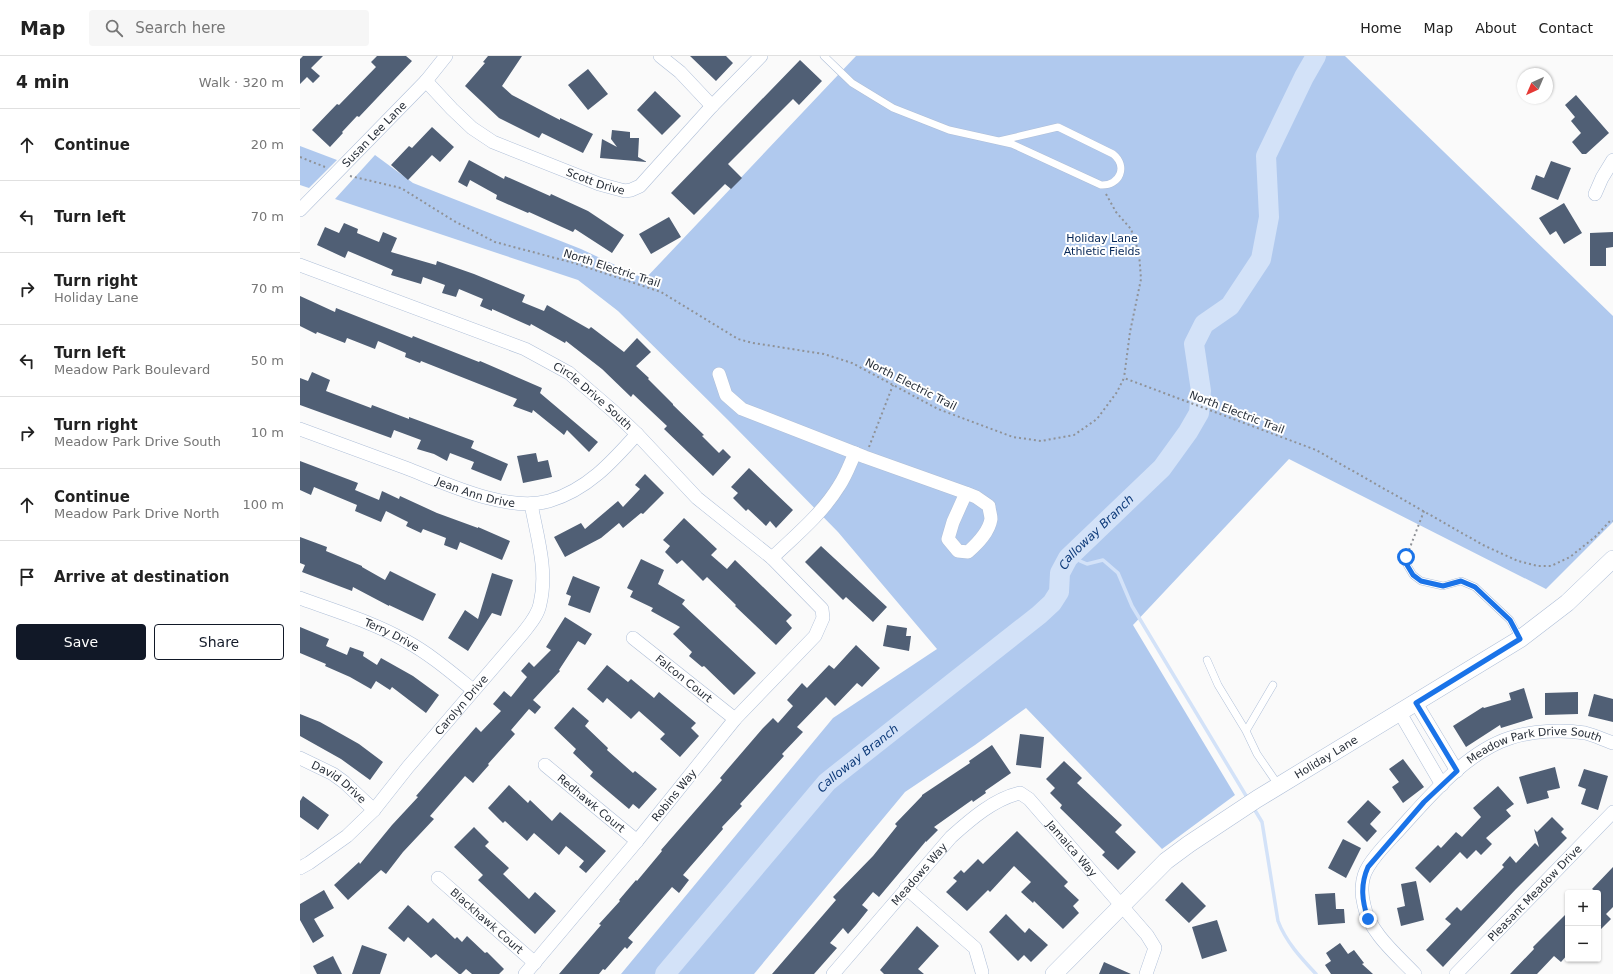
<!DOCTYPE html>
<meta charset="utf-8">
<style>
:root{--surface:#fff;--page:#f6f6f6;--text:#222;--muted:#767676;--line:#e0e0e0;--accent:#111827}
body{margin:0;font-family:"DejaVu Sans",sans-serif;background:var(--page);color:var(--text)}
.controls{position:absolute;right:12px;bottom:12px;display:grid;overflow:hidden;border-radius:4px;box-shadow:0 1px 3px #0004}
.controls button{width:36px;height:36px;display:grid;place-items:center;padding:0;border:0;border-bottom:1px solid var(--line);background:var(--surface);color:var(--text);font:20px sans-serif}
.compass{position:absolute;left:1217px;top:12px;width:36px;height:36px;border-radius:50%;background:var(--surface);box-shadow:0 1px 3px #0004;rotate:224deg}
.stop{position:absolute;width:12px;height:12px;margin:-9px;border:3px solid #1a73e8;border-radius:50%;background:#fff}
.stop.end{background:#1a73e8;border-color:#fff;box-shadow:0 1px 4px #0008}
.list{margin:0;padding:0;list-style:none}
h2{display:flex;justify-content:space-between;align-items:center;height:52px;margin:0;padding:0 16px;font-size:17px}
h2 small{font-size:13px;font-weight:400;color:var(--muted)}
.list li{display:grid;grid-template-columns:26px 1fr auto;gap:12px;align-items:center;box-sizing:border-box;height:72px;padding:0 16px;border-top:1px solid var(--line)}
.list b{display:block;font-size:15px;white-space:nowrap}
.list p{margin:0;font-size:13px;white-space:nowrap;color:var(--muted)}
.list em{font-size:13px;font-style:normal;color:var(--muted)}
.actions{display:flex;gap:8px;padding:12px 16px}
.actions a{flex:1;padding:9px 0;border:1px solid var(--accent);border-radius:4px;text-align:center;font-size:14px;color:var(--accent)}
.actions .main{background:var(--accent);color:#fff}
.icon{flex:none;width:22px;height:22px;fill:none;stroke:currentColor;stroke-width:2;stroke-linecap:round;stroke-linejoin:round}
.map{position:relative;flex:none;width:1313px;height:918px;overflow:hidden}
header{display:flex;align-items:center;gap:24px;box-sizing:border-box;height:56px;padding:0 20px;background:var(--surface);border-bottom:1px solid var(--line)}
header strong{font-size:19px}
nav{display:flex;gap:22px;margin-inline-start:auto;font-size:14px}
.search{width:280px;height:36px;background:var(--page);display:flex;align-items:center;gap:10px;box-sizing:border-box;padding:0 14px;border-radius:4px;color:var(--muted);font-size:15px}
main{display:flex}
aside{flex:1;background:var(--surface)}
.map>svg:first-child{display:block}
.green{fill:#b0c9ee}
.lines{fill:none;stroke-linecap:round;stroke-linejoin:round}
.stream{stroke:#d3e2f8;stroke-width:3.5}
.river{stroke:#d3e2f8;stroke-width:20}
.building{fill:#505f75}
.service-casing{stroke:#afbfd8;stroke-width:8}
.minor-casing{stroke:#afbfd8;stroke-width:14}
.tertiary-casing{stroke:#afbfd8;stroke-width:18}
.path{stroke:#8f9297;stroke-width:2;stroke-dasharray:2 3;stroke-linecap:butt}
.service{stroke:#fff;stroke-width:7}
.minor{stroke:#fff;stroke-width:13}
.tertiary{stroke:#fff;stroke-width:17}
.route{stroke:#1a73e8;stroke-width:5}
.labels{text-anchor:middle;stroke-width:4;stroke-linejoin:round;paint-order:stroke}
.street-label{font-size:11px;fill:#282f39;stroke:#fff}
.park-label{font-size:11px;fill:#072858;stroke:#fff}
.water-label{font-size:12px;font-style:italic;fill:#0d3a79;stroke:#fff}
</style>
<header>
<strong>Map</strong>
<div class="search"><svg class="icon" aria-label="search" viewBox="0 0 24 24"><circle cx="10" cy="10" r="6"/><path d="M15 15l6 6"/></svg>Search here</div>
<nav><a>Home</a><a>Map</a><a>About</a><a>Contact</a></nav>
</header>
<main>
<aside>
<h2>4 min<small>Walk · 320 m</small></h2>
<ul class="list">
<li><svg class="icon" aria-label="ahead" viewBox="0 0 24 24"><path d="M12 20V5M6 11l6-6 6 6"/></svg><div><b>Continue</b></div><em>20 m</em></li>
<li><svg class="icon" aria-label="left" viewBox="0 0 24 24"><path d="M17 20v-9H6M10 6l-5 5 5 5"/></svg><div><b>Turn left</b></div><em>70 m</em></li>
<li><svg class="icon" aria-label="right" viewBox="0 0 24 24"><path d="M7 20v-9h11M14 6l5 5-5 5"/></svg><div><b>Turn right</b><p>Holiday Lane</p></div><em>70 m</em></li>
<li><svg class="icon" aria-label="left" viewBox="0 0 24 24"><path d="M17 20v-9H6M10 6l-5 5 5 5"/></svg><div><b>Turn left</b><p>Meadow Park Boulevard</p></div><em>50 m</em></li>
<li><svg class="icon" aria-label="right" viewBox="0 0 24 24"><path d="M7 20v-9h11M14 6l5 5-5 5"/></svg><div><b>Turn right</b><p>Meadow Park Drive South</p></div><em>10 m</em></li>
<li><svg class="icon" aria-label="ahead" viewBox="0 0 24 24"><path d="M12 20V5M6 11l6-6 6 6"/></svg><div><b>Continue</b><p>Meadow Park Drive North</p></div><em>100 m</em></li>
<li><svg class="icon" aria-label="arrive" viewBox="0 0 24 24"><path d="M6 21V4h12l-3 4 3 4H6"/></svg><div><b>Arrive at destination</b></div></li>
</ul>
<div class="actions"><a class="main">Save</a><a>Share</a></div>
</aside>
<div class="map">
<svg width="1313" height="918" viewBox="0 0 1313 918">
<rect width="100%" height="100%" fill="#fafafa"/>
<!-- green -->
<path class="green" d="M556 0H1045L1313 260V466L1246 533 989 403 833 569 935 739 862 793 726 652 675 689 605 736 454 918H321L533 662 637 593 538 476 431 367 318 255 278 224 35 143 75 99 113 127 281 193 345 223Z
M0 90 37 104 9 132 0 129Z"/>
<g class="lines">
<!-- stream -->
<path class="stream" d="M776 494V498L780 505 787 508 803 504 818 517 832 550 948 743
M953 751 962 766 978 865C986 886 1001 902 1016 918"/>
<!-- river -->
<path class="river" id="s1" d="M365 918 527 726 739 559 752 547 759 536 760 517 768 502 862 412 888 376 899 357 901 335 894 288 904 268 930 250 961 203 969 161 966 100 1004 21 1016 0"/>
</g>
<!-- building -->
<path class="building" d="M3 0H23L11 12 20 20 13 27 7 21 0 28V3Z
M77 0H106L112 5 59 61 57 60 42 76 43 77 30 91 12 74 37 48 39 49 76 11 71 6Z
M188 0H222L202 30 212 39 260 64V62L293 78 283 97 242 77 239 82 199 62 165 30 185 7 183 6Z
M390 0H426L433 7 416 25Z
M500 4 522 25 499 49 493 43 428 108 442 122 431 133 425 128 394 159 371 137Z
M288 13 308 38 288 54 268 29Z
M355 35 381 60 362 79 337 54Z
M1276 39 1309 77 1286 98H1282L1272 86 1281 77 1271 65 1275 61 1265 49Z
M132 71 154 91 140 106 132 99 108 124 91 109 109 90 112 92Z
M312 74 330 76V82H339L338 101 347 106 300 102 302 83 317 91 311 83Z
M169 104 204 123 205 120 250 140 251 138 288 155 324 179 312 197 275 173 273 176 229 156 228 157 196 143 197 139 170 124 167 131 158 126Z
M1251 105 1271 112 1258 144 1231 133 1236 119 1244 122Z
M1264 147 1282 177 1264 188 1256 175 1250 179 1239 162Z
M369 161 381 181 351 198 339 178Z
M44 167 58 173 57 177 79 186 83 176 97 182 91 196 136 209 137 205 174 218 225 239 222 246 244 255 247 249 289 273 291 271 324 296 337 282 351 296 336 310 349 322 348 323 373 348V349L404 379 402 380 419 397 423 393 431 401 413 420 364 373 367 370 333 338 331 341 302 313 266 285 265 287 231 268 230 270 192 253V255L180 250 183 243 159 233 156 241 142 237 145 229 123 221 121 228 91 219 93 214 48 195 45 202 17 189 25 171 39 177Z
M1313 176V191L1306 192V210H1290V177Z
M0 240 35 256 36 252 112 282 113 280 179 306 180 305 242 332 240 337 298 386 289 396 267 374 264 379 233 354 232 357 213 350 217 343 121 305 120 307 105 301 106 297 78 285 75 293 47 282 45 287 17 276 16 278 0 270Z
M12 316 30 324 26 335 71 352 72 349 109 363V361L174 385 171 392 208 408 201 425 171 413 174 406 150 397 147 405 134 398 117 393 121 384 94 374 91 382 0 349V322L8 325Z
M236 397 238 406 248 404 252 421 223 427 217 400Z
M0 405 58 427 55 434 79 444 82 435 99 443 100 440 137 457 178 472V471L210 485 202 504 160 486 157 494 144 489 146 482 123 473 121 477 106 470 108 466 86 455 81 466 55 455 57 449 14 431 11 439 0 434Z
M449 412 493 454 476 472 470 465 466 470 448 453 446 455 433 442 438 437 431 431Z
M345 418 364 437 343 458 341 457 323 472 319 467 301 482 265 501 254 481 281 467 285 473 318 445 323 451 340 433 335 429Z
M384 462 417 493 411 499 427 513 435 504 492 559 486 565 492 572 476 589 435 550 436 549 407 521 403 525 382 504 377 508 365 496 370 490 363 484Z
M0 481 27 491 26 495 62 510V511L85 524 90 515 136 538 123 565 89 549V550L53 531 52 535 2 516 5 509 0 507Z
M521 490 587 551 573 566 546 541 543 544 505 506Z
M341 503 364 514 358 528 385 544 382 548 456 617 434 639 404 610 402 611 389 600 392 596 373 578 380 571 351 555 353 552 330 541 333 535 327 532Z
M192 517 213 524 201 560 192 557 168 595 148 582 165 554 178 563Z
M273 520 300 531 290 557 268 549 271 540 266 538Z
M265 561 292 578 285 589 278 585 259 614 260 615 233 644 241 651 235 658 229 653 211 674 215 678 188 708 189 709 173 727 165 720 130 760 134 763 103 796 86 818 81 814 48 844 34 829 59 806 60 808 92 769 118 741 116 740 176 671 181 676 201 655 193 648 204 635 211 641 227 621 221 615 229 606 234 611 251 594 246 591Z
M587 569 607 572 606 580H611L609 595 583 590Z
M0 571 29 583 26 590 47 599 50 591 64 596 63 600 77 609 81 602 113 620 139 639 126 657 92 631 90 634 76 625 71 633 50 621 25 610 26 608 0 597Z
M556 589 580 612 562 631 557 627 535 650 526 641 497 671 503 676 482 698 484 700 440 748 442 750 422 771 423 773 383 819 389 824 379 837 372 831 328 882 333 886 327 893 325 891 305 914 303 913 299 918H259L301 869 299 868 320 845 319 844 336 824 337 825 362 795 361 794 422 724 420 722 463 672 473 662 478 667 493 650 487 644 502 627 507 632 529 609 534 613Z
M307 609 328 626 331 623 354 642 359 636 396 667 391 672 399 680 380 701 360 683 365 678 339 655 331 663 307 642 303 647 287 633Z
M1224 632 1233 662 1201 672 1200 669 1166 691 1153 670 1183 651 1184 652 1211 644 1209 637Z
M1278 636V658L1245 659V637Z
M1294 638 1313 643V666L1288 660Z
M273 651 289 665 285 670 308 692 307 694 333 717 335 715 357 733 339 753 333 748 329 753 290 720 293 716 273 697 276 693 254 672Z
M0 658 20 666 59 688 83 706 70 724 41 703 0 680Z
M720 678 744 681 741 712 716 709Z
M692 689 711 717 685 735 686 737 673 746 672 744 634 771 638 774 626 786V785L579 841 573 836 562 849 568 854 556 869 548 878 543 872 530 887 537 892 514 918H472L536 844 533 841 573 800 597 770 595 768 622 740V739L670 707 669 705Z
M1103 703 1124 731 1103 747 1092 731 1099 726 1089 713Z
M764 705 782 722 777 727 822 769 815 776 836 796 818 814 802 799 805 796 760 752 762 749 750 737 755 732 746 723Z
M1255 711 1260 732 1247 735 1249 742 1227 748 1219 721Z
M1284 713 1308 720 1298 754 1281 748 1286 733 1278 730Z
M209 729 228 747 230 744 252 765 260 756 306 795 286 817 279 811 284 805 266 790 259 799 234 777 227 785 205 765 203 767 188 752Z
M1198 730 1214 748 1206 754 1211 760 1186 782 1192 788 1181 799 1176 794 1167 803 1160 796 1130 827 1115 812 1138 789 1141 792 1156 776 1162 781 1181 761 1173 752Z
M3 740 29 759 18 774 0 761V745Z
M1068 744 1081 756 1070 768 1077 775 1067 786 1047 766Z
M1252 761 1264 773 1261 776 1267 782 1216 833 1143 911 1126 894 1151 868 1145 863 1157 851 1161 855 1204 811 1202 809 1210 800 1216 807 1235 787 1239 791 1234 773 1237 776Z
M174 771 189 786 185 790 209 812 203 818 229 843 235 836 256 855 235 878 178 824 183 819 154 791Z
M717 775 768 826 764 830 779 844 773 850 779 857 763 873 734 845 733 847 721 836 731 826 714 810 690 836 688 834 667 855 646 836 657 825 653 822 661 814 664 817 678 803 683 808Z
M1043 783 1061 792 1046 822 1028 812Z
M1313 811V851L1306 858 1311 863 1298 876V837L1292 833Z
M1116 825 1124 864 1101 870 1097 852 1105 850 1101 828Z
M882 826 906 850 889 867 865 844Z
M24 834 34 852 14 863 24 880 13 887 0 864V848Z
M1035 837 1036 853H1044L1045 867 1018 869 1015 838Z
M108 849 128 867 133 862 155 883 157 881 162 886 167 880 185 897 187 896 204 913 199 918H172L166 913 161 918H159L136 898 131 902 108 881 104 886 88 872Z
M1268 856V898L1261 906 1254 900 1237 918H1210L1234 893 1233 891Z
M706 858 725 877 729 872 748 889 731 906 724 899 718 905 689 876Z
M917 864 927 895 902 903 892 871Z
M617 870 639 890 618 913 624 918H584L580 914Z
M1040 887 1048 898 1054 894 1064 907 1062 908 1073 918H1031L1025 909 1031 905 1026 897Z
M62 889 87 898 80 918H52Z
M33 900 42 918H17L13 910Z
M804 906 831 918H799Z"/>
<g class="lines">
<defs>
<path id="service" d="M524 0 552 27 593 52 649 74 712 88 801 129C820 130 828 110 813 98L758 71 699 85
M1106 501 1107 509 1113 519 1121 525 1143 530 1161 525 1175 531 1210 564 1220 583
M907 604 918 629 946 675
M973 629 946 675 957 698 979 730"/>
<g id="minor">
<path d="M360 0 380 16 412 50"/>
<path id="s2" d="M126 25 152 53 172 72 193 86 299 128 325 135 331 134 340 130 412 50 461 0"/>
<path d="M1295 138 1302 122 1313 104"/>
<path id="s3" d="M0 154 126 25 146 0"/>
<path id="s4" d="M0 209 225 293 269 317 313 355 337 378 397 442 472 502 522 553 523 562 515 580 435 663 337 785 225 918"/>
<path d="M419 318 426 339 442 353 555 397 565 401 666 437 676 441 689 450C689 454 691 459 691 463 689 476 678 487 668 496L658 495 648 483 653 466 666 437"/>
<path id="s5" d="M0 373C35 386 70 399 106 412 145 427 207 457 249 445 287 434 312 406 337 378"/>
<path d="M472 502C495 480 522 458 539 430 546 420 550 408 555 397"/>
<path id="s6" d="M0 542C35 555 73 566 106 585 130 598 152 617 173 634"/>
<path id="s7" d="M333 582 435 663"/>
<path d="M1116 647 1157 715"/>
<path d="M1100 657 1142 729"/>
<path id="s8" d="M0 702 33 718 44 726 74 754"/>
<path id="s9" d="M245 709 337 785"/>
<path id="s10" d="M0 812 9 807 47 780 74 754 108 711 223 577C230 568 238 559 240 548 248 515 237 480 231 448"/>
<path id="s11" d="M138 822 235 907"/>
<path d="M606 832 675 892 682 916"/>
<path id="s12" d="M533 918 651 781C671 763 694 743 720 737L729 743 847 879 855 892 846 918"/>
<path id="s13" d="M1115 918C1097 899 1069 876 1064 849 1061 837 1061 822 1068 811 1076 797 1089 785 1099 774 1129 741 1166 696 1210 682 1232 675 1261 673 1285 677 1294 679 1304 684 1313 687"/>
<path id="s14" d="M1156 918 1313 756"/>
</g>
<g id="tertiary">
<path id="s15" d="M754 918 866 805 889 788 957 743 1220 583 1267 547 1313 503"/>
</g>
</defs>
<!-- service casing -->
<use href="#service" class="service-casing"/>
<!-- minor casing -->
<use href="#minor" class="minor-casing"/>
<!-- tertiary casing -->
<use href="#tertiary" class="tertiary-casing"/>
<!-- path -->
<path class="path" d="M0 101 25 111
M50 120 101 132 154 165 195 186 274 207 361 236 438 283 453 287 524 298 552 307 638 353 713 381 741 385 774 379 797 363 817 336 824 322 1016 394 1183 489 1218 505 1238 510H1251L1270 501 1295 481 1310 465H1313
M806 138 816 156 831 173 839 197 841 223 830 276 824 322
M569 391 593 329
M1109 494 1124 455"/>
<!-- service -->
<use href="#service" class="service"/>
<!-- minor -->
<use href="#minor" class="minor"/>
<!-- tertiary -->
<use href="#tertiary" class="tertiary"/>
</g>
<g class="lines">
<!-- route -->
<path class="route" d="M1068 863C1062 845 1060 829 1068 811L1124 746 1157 715 1116 647 1220 583 1210 564 1175 531 1161 525 1143 530 1121 525 1113 519 1107 509 1106 501"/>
</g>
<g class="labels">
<!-- street labels -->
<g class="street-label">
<text dy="4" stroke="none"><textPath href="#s3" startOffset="106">Susan Lee Lane</textPath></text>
<text dy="4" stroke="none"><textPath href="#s2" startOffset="201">Scott Drive</textPath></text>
<text transform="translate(312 212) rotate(18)" y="4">North Electric Trail</text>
<text transform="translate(611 328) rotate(27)" y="4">North Electric Trail</text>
<text dy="4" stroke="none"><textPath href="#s4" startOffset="323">Circle Drive South</textPath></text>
<text transform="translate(937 356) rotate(21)" y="4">North Electric Trail</text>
<text dy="4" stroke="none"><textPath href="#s5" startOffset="187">Jean Ann Drive</textPath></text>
<text dy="4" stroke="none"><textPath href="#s6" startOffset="99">Terry Drive</textPath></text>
<text dy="4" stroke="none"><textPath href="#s7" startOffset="65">Falcon Court</textPath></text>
<text dy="4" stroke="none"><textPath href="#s10" startOffset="231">Carolyn Drive</textPath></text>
<text dy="4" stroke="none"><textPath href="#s13" startOffset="343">Meadow Park Drive South</textPath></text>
<text dy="4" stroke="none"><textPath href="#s15" startOffset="350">Holiday Lane</textPath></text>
<text dy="4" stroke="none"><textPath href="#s8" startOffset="46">David Drive</textPath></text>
<text transform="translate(374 739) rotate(-51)" y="4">Robins Way</text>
<text dy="4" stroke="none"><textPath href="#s9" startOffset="60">Redhawk Court</textPath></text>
<text dy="4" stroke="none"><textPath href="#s12" startOffset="340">Jamaica Way</textPath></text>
<text dy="4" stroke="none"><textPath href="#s12" startOffset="132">Meadows Way</textPath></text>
<text dy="4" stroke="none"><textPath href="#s14" startOffset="113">Pleasant Meadow Drive</textPath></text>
<text dy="4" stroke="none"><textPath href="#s11" startOffset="65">Blackhawk Court</textPath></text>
</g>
<!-- park labels -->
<g class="park-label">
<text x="802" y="186">Holiday Lane<tspan x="802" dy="13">Athletic Fields</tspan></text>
</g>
<!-- water labels -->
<g class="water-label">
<text dy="4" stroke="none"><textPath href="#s1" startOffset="626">Calloway Branch</textPath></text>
<text dy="4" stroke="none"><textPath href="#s1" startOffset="290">Calloway Branch</textPath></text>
</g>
</g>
</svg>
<div class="controls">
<button>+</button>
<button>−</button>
</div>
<svg class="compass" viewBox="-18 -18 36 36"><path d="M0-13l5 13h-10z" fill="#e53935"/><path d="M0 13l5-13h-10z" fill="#767676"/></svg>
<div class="stop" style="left:1106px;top:501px"></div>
<div class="stop end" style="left:1068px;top:863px"></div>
</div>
</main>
